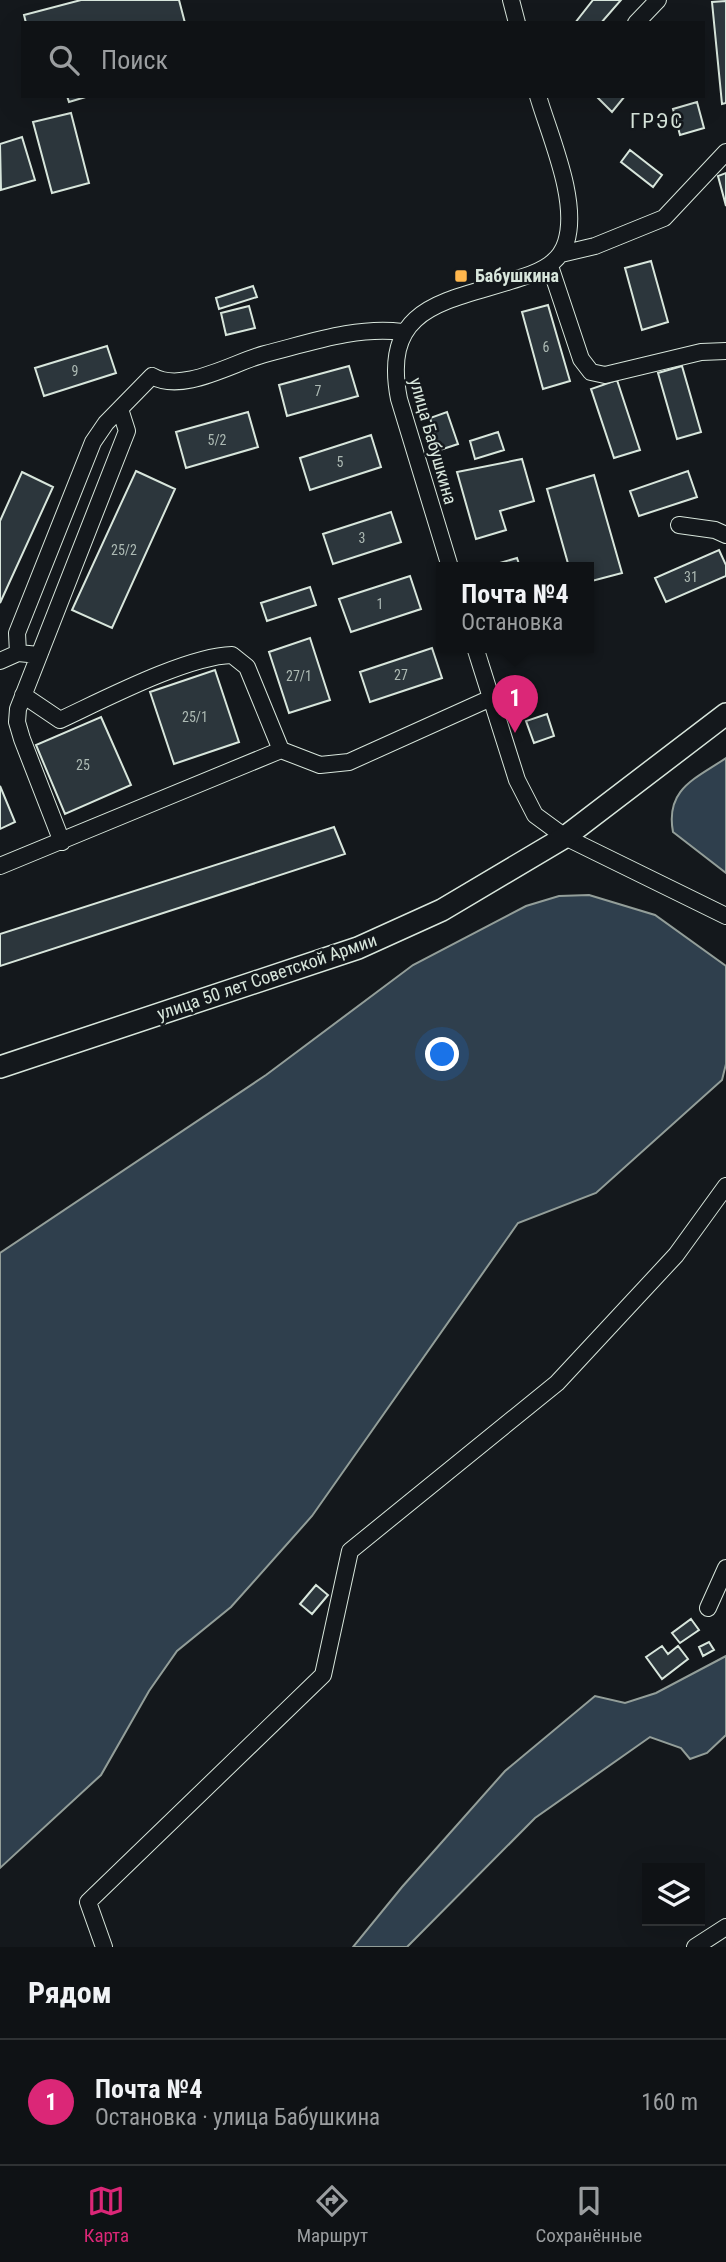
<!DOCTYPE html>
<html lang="ru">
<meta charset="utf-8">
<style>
:root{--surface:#0f1215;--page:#1d2022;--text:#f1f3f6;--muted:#9b9ea0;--line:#2f3234;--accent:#db2777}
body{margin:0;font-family:"Roboto Condensed",sans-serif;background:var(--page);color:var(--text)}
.controls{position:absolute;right:21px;bottom:21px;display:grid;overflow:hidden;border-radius:0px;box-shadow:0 7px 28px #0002}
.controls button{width:63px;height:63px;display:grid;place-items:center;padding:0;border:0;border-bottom:2px solid var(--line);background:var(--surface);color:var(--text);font:35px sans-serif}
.you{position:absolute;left:443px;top:1055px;width:24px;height:24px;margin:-18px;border:5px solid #fff;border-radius:50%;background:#1a73e8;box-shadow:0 0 0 10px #1a73e833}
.badge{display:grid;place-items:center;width:46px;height:46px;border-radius:50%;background:var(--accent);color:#fff;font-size:23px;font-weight:700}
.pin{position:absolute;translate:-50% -58px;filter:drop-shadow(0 2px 4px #0008)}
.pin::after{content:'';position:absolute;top:37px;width:24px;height:21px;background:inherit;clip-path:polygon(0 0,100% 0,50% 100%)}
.popup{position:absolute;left:436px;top:562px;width:158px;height:91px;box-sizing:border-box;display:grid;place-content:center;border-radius:0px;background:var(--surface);filter:drop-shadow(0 2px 5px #0005);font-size:23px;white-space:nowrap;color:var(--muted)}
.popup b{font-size:26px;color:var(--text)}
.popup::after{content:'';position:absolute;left:50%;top:100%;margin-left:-14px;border:14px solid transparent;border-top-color:var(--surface)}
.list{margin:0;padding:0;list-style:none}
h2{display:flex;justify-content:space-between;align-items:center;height:91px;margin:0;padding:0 28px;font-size:30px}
h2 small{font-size:23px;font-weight:400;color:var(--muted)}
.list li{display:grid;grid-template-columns:46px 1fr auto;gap:21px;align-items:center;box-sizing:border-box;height:126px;padding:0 28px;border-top:2px solid var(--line)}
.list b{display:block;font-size:26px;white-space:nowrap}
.list p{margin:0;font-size:23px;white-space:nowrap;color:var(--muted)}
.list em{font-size:23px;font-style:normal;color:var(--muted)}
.icon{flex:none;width:38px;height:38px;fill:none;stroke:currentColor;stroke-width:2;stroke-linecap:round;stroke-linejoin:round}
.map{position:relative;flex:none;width:726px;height:1947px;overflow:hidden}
.search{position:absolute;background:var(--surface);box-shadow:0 7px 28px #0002;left:21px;right:21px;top:21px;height:77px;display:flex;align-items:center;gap:18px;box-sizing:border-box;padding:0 24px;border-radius:0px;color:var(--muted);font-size:26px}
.sheet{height:217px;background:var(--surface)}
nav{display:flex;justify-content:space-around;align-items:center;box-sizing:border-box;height:98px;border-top:2px solid var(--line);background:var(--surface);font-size:19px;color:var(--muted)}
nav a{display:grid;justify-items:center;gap:4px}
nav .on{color:var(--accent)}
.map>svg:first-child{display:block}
.water{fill:#2f3f4d;stroke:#939e99;stroke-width:2}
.building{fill:#2c363c;stroke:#d8e6dc;stroke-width:2}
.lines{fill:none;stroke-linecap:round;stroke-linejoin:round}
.minor-casing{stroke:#d8e6dc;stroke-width:18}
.major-casing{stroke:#d8e6dc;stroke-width:24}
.minor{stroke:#14181c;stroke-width:16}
.major{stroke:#14181c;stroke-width:21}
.poi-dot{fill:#ffb74d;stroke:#14181c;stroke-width:2.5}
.labels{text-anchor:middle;stroke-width:5;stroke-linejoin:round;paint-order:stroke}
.number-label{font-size:14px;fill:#adbab4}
.poi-label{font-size:18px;font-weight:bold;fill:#d8e6dc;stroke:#14181c;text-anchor:start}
.street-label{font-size:18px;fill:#d8e6dc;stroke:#14181c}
.quarter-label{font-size:21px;letter-spacing:2px;fill:#d8e6dc;stroke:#14181c}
</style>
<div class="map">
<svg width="726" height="1947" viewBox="0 0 726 1947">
<rect width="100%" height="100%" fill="#14181c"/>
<!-- water -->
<path class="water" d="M726 758V873L673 832C665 789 695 779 726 758Z
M589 895 655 915 726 966V1064L722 1080 596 1193 518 1223 312 1516 231 1607 177 1651 149 1691 101 1775 0 1868V1253L266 1075 413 965 526 906 559 896Z
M726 1656V1735L707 1753 690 1759 681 1748 650 1737 535 1818 407 1947H353L402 1887 505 1771 595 1696 625 1703 656 1693Z"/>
<!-- building -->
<path class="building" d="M81 0H179L185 23H26L24 15Z
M593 0H621L601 23H575Z
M726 1V103L722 104 712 2Z
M67 96H89L69 102Z
M596 96H625L612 112Z
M697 102 704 128 680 135 673 109Z
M71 113 89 183 52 193 33 122Z
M22 137 35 180 1 190 0 144Z
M630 150 662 175 653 187 621 162Z
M726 173V206L718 176Z
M651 261 668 322 642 330 625 268Z
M253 286 257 297 219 309 216 298Z
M548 305 570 381 543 389 522 312Z
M249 306 255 328 226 335 221 313Z
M107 346 116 373 44 396 35 368Z
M349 366 358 396 287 416 279 385Z
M682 366 701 432 677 439 658 373Z
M617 380 640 450 614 458 591 389Z
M248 412 258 447 186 468 176 432Z
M447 412 458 444 440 450 430 418Z
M498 432 504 450 475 459 470 441Z
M371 435 381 467 310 490 300 458Z
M522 459 534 501 500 511 506 530 476 539 457 472Z
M136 471 175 489 112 628 72 610Z
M688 471 697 497 639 516 630 491Z
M22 472 53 487 0 603V521Z
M594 475 622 573 588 582V567H569L547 489Z
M391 512 401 542 333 564 323 534Z
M719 550 726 565V576L666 602 655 578Z
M517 558 520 567H486Z
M410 576 421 609 351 632 339 599Z
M310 587 316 605 267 621 261 603Z
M310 638 330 700 289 713 269 652Z
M510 647H540L513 656Z
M432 648 442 678 370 702 360 672Z
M215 670 239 742 174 764 150 692Z
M547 714 554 736 534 743 526 721Z
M101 717 131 785 65 814 36 745Z
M0 786 15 822 0 829Z
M334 827 345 854 0 966V934Z
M316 1585 328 1595 312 1614 300 1604Z
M691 1619 699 1630 680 1643 672 1633Z
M709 1642 714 1650 703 1656 699 1647Z
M662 1646 668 1654 678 1646 688 1659 662 1679 646 1657Z"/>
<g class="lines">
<defs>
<path id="minor" d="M511 0 517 23
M636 23 658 0
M561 254 595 246 664 218 726 152
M550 266 581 359 591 372 605 375 701 352 726 351
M679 525 715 530 726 535
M450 567 399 399C380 302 450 302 523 277 542 271 560 262 566 242 579 201 550 137 538 96
M475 647 517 780 535 815 565 837 726 916
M39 655 18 653 17 633 93 442 106 423 152 376C183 394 234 362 265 354 309 343 357 326 402 332
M0 661 18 653
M23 695 60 720C103 700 187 656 232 655L247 667 281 750 320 765 349 762 491 698
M62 842 22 739 17 722 18 709 127 431 120 409
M0 866 281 750
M708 1608 726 1568
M104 1947 88 1902 323 1675 350 1551 557 1383 676 1255 726 1186
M695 1947 726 1927"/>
<path id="major" d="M0 1067 358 948 442 910 565 837 726 714"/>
</defs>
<!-- minor casing -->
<use href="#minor" class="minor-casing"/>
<!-- major casing -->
<use href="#major" class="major-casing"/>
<!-- minor -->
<use href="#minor" class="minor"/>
<!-- major -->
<use href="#major" class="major"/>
</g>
<!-- markers -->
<rect class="poi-dot" x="454" y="269" width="14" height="14" rx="3.5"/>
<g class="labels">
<!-- number labels -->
<g class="number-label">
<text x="546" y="352">6</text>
<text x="75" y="376">9</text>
<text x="318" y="396">7</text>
<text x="217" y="445">5/2</text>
<text x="340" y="467">5</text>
<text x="362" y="543">3</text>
<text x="124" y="555">25/2</text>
<text x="691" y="582">31</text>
<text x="380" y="609">1</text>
<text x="401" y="680">27</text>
<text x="299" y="681">27/1</text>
<text x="195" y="722">25/1</text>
<text x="83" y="770">25</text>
</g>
<!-- poi labels -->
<g class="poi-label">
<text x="475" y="282">Бабушкина</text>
</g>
<!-- street labels -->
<g class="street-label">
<text transform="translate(433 441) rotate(74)" y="6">улица Бабушкина</text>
<text transform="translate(267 977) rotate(-19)" y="6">улица 50 лет Советской Армии</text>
</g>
<!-- quarter labels -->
<g class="quarter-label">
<text x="657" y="128">ГРЭС</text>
</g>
</g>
</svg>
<div class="controls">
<button><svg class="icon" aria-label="layers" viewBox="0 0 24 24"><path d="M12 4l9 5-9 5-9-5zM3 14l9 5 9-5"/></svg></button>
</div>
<div class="you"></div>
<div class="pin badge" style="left:515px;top:733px">1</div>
<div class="popup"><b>Почта №4</b>Остановка</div>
<div class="search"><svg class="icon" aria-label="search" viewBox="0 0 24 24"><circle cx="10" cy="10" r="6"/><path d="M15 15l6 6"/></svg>Поиск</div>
</div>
<section class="sheet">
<h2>Рядом<small></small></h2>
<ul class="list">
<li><span class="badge">1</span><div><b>Почта №4</b><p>Остановка · улица Бабушкина</p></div><em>160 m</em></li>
</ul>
</section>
<nav>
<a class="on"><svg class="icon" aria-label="map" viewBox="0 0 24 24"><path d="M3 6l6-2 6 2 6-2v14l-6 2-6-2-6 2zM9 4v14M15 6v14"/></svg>Карта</a>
<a><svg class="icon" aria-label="directions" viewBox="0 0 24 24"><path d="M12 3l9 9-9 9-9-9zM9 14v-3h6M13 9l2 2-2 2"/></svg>Маршрут</a>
<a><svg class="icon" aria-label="saved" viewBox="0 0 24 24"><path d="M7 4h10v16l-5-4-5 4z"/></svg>Сохранённые</a>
</nav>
